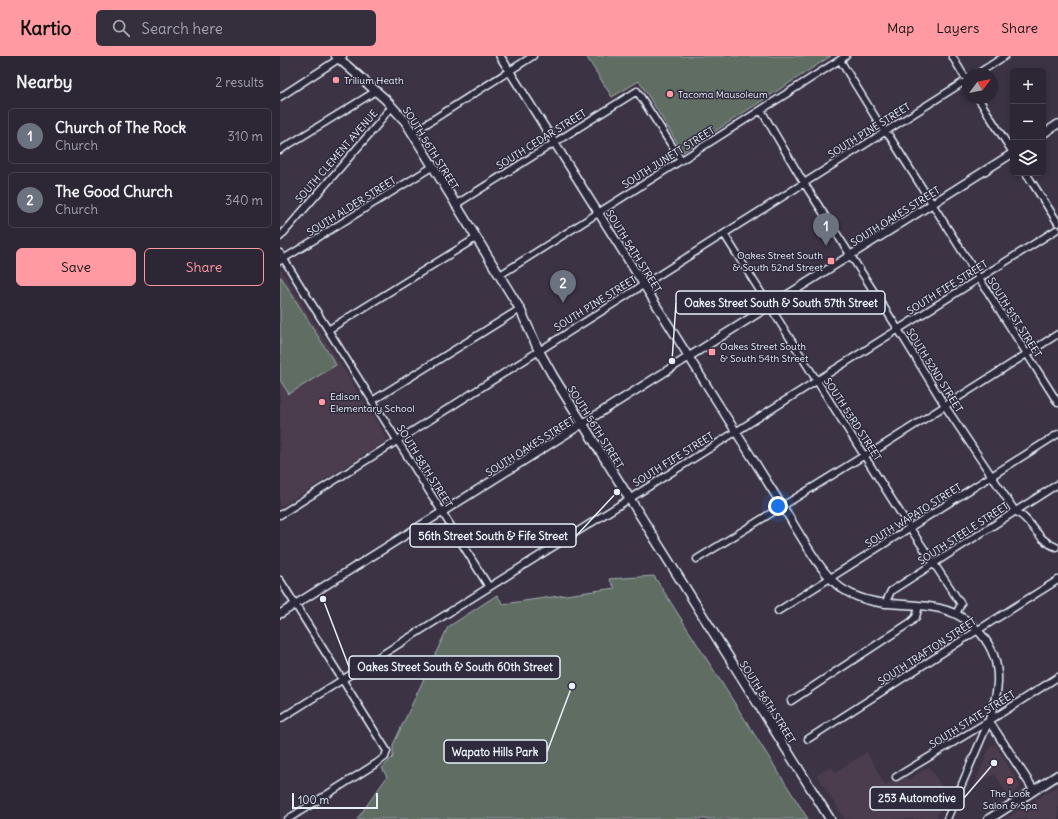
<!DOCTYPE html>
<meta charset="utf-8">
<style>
:root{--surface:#2d2634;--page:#352e3c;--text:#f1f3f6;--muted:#a7a5ac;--line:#48434f;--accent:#ff9aa2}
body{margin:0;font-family:Delius,sans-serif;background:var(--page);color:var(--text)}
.controls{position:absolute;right:12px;top:12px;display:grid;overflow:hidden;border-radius:6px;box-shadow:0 2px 6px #0003}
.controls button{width:36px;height:36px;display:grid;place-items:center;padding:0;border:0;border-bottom:1px solid var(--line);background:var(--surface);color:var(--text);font:20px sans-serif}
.compass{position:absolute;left:682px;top:12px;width:36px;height:36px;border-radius:50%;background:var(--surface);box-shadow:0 2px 6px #0003;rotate:58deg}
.scale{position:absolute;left:12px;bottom:10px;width:86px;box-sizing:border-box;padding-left:4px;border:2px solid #e8f1f8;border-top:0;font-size:11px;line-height:14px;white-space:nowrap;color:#e8f1f8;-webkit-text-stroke:3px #2f2a3d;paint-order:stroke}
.you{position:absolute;left:498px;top:450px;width:14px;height:14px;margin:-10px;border:3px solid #fff;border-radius:50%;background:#1a73e8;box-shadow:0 0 0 6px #1a73e833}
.badge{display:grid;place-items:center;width:26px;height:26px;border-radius:50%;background:var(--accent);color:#fff;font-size:13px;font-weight:700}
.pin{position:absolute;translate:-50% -33px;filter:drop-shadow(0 1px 2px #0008)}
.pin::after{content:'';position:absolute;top:21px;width:14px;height:12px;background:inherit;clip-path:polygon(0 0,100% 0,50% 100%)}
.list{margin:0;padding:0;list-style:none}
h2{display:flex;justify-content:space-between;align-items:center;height:52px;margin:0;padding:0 16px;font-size:17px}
h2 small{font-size:13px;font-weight:400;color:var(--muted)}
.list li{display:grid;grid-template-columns:26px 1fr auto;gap:12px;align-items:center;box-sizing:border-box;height:56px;margin:0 8px 8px;padding:0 8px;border:1px solid var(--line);border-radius:6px}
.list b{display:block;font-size:15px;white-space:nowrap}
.list p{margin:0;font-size:13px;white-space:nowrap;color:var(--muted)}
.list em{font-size:13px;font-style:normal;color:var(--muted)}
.actions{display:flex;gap:8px;padding:12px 16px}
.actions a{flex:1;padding:9px 0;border:1px solid var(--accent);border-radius:6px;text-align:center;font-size:14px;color:var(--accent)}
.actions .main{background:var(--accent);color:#111}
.icon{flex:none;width:22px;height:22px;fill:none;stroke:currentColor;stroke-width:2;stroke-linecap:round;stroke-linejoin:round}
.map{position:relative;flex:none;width:778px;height:763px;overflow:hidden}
header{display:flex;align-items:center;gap:24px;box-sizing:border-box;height:56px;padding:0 20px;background:var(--accent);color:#111}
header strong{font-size:19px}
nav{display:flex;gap:22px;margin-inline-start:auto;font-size:14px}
.search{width:280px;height:36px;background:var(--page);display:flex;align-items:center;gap:10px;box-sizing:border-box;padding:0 14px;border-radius:6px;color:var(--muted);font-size:15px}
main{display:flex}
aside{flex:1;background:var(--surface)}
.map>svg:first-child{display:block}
.built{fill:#4c3e4e}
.green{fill:#5e6d64;stroke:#a3afae}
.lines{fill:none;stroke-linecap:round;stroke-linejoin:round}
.minor-casing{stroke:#e8f1f8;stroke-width:9}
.tertiary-casing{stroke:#e8f1f8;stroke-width:10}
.secondary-casing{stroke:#e8f1f8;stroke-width:11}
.minor{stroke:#2f2a3d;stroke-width:6}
.tertiary{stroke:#2f2a3d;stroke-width:7}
.secondary{stroke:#2f2a3d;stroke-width:8}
.poi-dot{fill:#ff9aa2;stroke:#2f2a3d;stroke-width:1.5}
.labels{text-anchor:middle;stroke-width:3;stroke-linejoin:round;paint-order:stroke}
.poi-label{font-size:10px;fill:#e8f1f8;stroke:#2f2a3d;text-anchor:start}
.street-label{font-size:10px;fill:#e8f1f8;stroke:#2f2a3d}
.leader{fill:none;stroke:#e8f1f8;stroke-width:1.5}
.callout-dot{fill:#e8f1f8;stroke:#2f2a3d;stroke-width:1.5}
.callout{fill:#2f2a3d;stroke:#e8f1f8;stroke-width:1.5}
.callout-label{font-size:11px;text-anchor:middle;font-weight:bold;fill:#e8f1f8}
</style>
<header>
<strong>Kartio</strong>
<div class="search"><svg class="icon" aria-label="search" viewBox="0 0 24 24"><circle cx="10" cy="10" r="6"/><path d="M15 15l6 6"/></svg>Search here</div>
<nav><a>Map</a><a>Layers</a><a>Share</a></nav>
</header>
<main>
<aside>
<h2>Nearby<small>2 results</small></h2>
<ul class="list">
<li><span class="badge" style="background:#6b7280">1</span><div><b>Church of The Rock</b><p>Church</p></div><em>310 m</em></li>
<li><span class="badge" style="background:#6b7280">2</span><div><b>The Good Church</b><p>Church</p></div><em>340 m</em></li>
</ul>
<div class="actions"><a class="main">Save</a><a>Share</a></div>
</aside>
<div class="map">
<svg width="778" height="763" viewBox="0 0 778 763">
<rect width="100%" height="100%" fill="#3c3345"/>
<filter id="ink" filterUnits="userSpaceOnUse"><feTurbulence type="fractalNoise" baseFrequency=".025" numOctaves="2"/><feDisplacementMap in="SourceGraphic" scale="8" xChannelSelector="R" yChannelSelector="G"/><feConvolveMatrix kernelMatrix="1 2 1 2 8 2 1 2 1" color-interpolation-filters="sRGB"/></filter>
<g filter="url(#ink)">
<!-- built -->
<path class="built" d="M1 214 106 381V385L0 451V215Z
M715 688 740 729 739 732 729 740 715 718 694 730 710 691Z
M587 696 605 729 624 718 628 724 649 711 667 738 656 763H565L537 719 551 711 555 716Z
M778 730V763H726Z"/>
<!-- green -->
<path class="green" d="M306 0H551L403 96 359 25 332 41Z
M0 221H1L56 309 9 338 0 324Z
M374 520 528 763H77L107 721 102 712 113 701V689L168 571 217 539 223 548 335 532 329 523Z"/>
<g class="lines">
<defs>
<path id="minor" d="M672 0 684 20
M560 4 602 72 610 81 778 347
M697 18 725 0
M0 41 63 0
M698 42 733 97
M481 54 524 127 618 273 665 350 735 455C753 464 755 483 776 491
M132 77 253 0
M0 94 96 35
M746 117 778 167
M175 149 357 35 401 104
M444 178 630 472 681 548 676 558
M0 181 99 67 106 57 113 51
M0 197 209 531
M0 205 152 111
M220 219 566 0
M48 274 196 182
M92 345 240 253
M0 459 682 27
M417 503 585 399 594 395 778 278
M0 524 107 695 105 701 97 707 8 763
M605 548 611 535 778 428
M498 555 778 378
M511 645 631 566 636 561 639 550
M0 663 776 174
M528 683 698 574 778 524
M616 721 709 665 778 621
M667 763 709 665"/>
<path id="tertiary" d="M220 0 503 451C517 473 542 521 564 534 593 552 621 546 652 551 692 557 722 591 717 632 716 644 712 654 709 665L754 734
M763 78 778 68
M0 558 733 97"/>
<path id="secondary" d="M56 0 105 43 125 65 240 253 259 295 273 320 550 763
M709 763 778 719"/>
</defs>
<!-- minor casing -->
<use href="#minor" class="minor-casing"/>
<!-- tertiary casing -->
<use href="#tertiary" class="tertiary-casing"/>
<!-- secondary casing -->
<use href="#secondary" class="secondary-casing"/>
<!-- minor -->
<use href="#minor" class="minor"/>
<!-- tertiary -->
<use href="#tertiary" class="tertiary"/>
<!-- secondary -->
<use href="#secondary" class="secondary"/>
</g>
</g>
<!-- markers -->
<g class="poi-dot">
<circle cx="56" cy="24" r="4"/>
<circle cx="390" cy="38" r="4"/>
<rect x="547" y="201" width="8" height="8" rx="2"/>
<rect x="428" y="292" width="8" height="8" rx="2"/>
<circle cx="42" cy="346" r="4"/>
<circle cx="730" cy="725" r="4"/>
</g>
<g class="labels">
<!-- poi labels -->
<g class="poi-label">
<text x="64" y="28">Trilium Heath</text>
<text x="398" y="42">Tacoma Mausoleum</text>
<text x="543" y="203" text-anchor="end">Oakes Street South<tspan x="543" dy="12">&amp; South 52nd Street</tspan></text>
<text x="440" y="294">Oakes Street South<tspan x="440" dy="12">&amp; South 54th Street</tspan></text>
<text x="50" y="344">Edison<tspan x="50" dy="12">Elementary School</tspan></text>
<text x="730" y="741" text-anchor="middle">The Look<tspan x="730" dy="12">Salon &amp; Spa</tspan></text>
</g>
<!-- street labels -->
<g class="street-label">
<text transform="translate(589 74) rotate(-32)" y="4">SOUTH PINE STREET</text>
<text transform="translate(261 83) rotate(-32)" y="4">SOUTH CEDAR STREET</text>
<text transform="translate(151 92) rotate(58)" y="4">SOUTH 56TH STREET</text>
<text transform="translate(56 100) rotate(-49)" y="4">SOUTH CLEMENT AVENUE</text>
<text transform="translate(388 101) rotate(-32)" y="4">SOUTH JUNETT STREET</text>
<text transform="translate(71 150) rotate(-32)" y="4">SOUTH ALDER STREET</text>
<text transform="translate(615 160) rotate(-32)" y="4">SOUTH OAKES STREET</text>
<text transform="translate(354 195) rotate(58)" y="4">SOUTH 54TH STREET</text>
<text transform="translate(667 231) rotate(-32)" y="4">SOUTH FIFE STREET</text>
<text transform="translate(315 247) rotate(-32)" y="4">SOUTH PINE STREET</text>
<text transform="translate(735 261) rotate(58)" y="4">SOUTH 51ST STREET</text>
<text transform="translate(655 314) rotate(58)" y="4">SOUTH 52ND STREET</text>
<text transform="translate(573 363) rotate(57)" y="4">SOUTH 53RD STREET</text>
<text transform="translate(316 371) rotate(58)" y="4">SOUTH 56TH STREET</text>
<text transform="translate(250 390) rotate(-32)" y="4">SOUTH OAKES STREET</text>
<text transform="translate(393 403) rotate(-32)" y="4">SOUTH FIFE STREET</text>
<text transform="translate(145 410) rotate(58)" y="4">SOUTH 58TH STREET</text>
<text transform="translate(633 459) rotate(-32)" y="4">SOUTH WAPATO STREET</text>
<text transform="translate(683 477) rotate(-33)" y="4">SOUTH STEELE STREET</text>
<text transform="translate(647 595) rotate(-33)" y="4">SOUTH TRAFTON STREET</text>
<text transform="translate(488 646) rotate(58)" y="4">SOUTH 56TH STREET</text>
<text transform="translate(692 663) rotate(-32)" y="4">SOUTH STATE STREET</text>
</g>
</g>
<!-- callouts -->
<path class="leader" d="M392 305L396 247M337 436L296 480M43 543L69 611M292 630L267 696M714 707L684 742"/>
<g class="callout-dot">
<circle cx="392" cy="305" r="4"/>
<circle cx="337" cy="436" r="4"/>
<circle cx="43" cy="543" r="4"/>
<circle cx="292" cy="630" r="4"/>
<circle cx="714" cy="707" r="4"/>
</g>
<g class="callout">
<rect x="396" y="235" width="209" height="23" rx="4"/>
<rect x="130" y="468" width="166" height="23" rx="4"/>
<rect x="69" y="600" width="211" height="23" rx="4"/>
<rect x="164" y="684" width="103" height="23" rx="4"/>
<rect x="590" y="731" width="94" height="23" rx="4"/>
</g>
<g class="callout-label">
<text x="501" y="251">Oakes Street South &amp; South 57th Street</text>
<text x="213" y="484">56th Street South &amp; Fife Street</text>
<text x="175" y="615">Oakes Street South &amp; South 60th Street</text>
<text x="215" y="700">Wapato Hills Park</text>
<text x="637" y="746">253 Automotive</text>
</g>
</svg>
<div class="controls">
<button>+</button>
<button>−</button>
<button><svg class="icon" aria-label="layers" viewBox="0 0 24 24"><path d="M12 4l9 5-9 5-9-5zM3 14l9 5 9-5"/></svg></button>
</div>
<svg class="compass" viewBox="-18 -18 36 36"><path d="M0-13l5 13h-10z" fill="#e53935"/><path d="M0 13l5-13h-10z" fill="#a7a5ac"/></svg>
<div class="scale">100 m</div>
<div class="you"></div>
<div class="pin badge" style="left:546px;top:190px;background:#6b7280">1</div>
<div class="pin badge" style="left:283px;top:247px;background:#6b7280">2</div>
</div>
</main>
